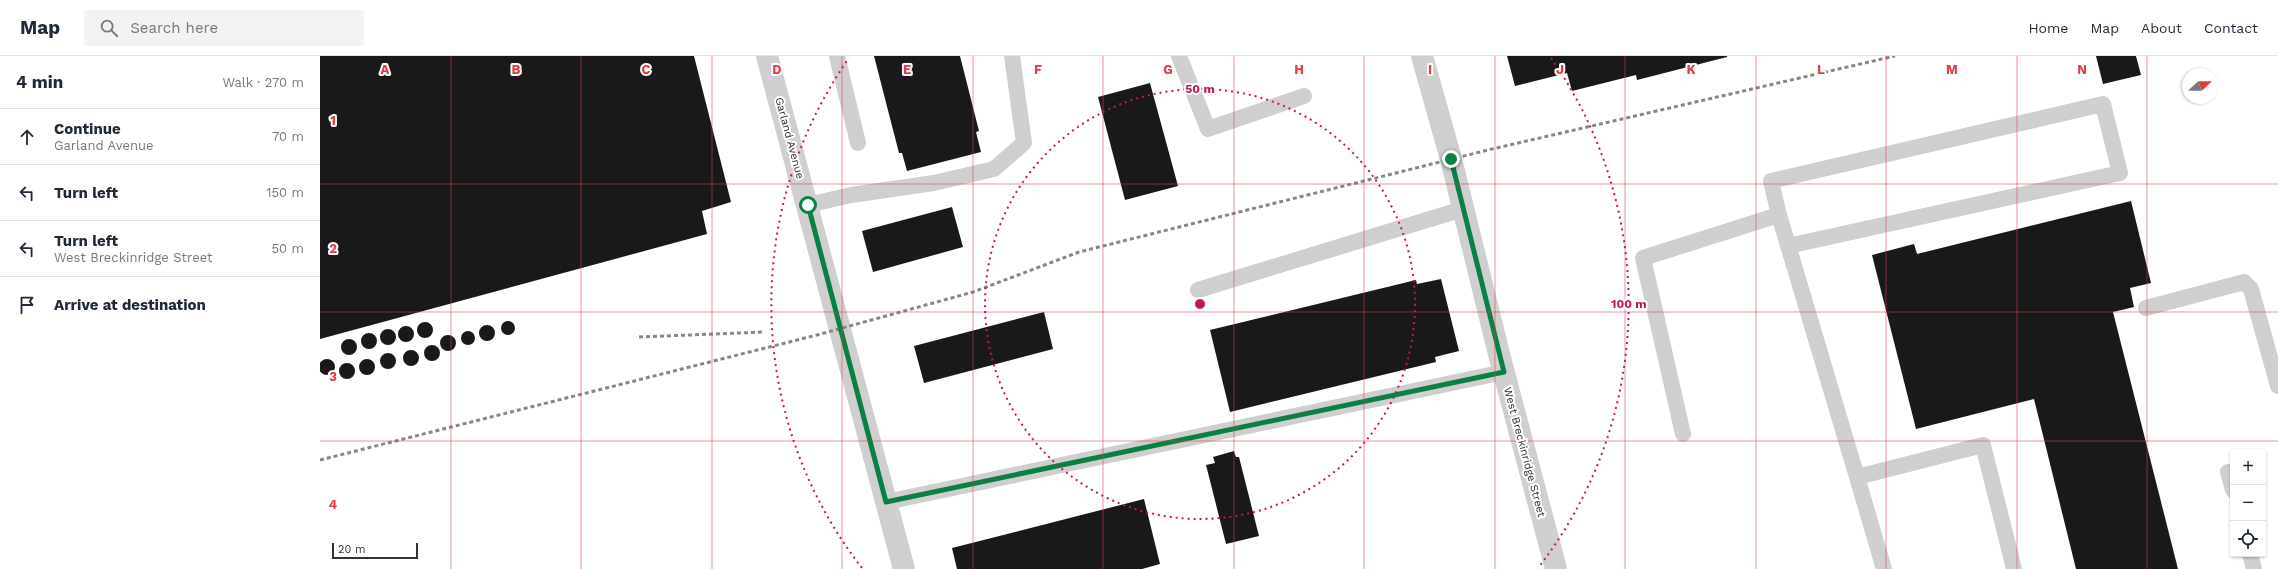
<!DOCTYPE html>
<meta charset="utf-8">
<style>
:root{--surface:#fff;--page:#f2f2f3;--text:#1f2937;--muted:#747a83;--line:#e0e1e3}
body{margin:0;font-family:"Work Sans",sans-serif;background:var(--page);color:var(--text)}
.controls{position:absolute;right:12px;bottom:12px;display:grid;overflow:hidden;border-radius:4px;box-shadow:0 1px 3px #0004}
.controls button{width:36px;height:36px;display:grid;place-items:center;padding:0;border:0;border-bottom:1px solid var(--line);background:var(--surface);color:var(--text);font:20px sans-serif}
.compass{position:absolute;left:1862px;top:12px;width:36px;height:36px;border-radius:50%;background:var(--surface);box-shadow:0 1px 3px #0004;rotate:68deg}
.scale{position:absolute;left:12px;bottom:10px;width:86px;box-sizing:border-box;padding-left:4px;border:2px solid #323232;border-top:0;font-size:11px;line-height:14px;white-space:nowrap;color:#323232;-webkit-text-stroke:3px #fff;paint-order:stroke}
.stop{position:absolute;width:12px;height:12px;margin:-9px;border:3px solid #0b8043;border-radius:50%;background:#fff}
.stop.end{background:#0b8043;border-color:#fff;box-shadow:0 1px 4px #0008}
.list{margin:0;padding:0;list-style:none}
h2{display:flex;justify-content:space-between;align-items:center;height:52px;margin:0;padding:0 16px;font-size:17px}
h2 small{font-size:13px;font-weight:400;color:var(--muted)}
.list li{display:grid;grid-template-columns:26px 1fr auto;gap:12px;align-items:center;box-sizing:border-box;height:56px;padding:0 16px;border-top:1px solid var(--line)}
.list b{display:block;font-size:15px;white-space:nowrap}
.list p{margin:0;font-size:13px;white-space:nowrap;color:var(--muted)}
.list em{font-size:13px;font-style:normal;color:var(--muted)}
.icon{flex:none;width:22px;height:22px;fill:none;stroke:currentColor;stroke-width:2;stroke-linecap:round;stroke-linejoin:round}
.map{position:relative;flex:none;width:1958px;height:513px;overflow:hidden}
header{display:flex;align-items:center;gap:24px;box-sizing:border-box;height:56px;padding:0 20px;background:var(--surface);border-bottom:1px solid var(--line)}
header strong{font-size:19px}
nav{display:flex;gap:22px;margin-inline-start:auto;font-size:14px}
.search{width:280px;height:36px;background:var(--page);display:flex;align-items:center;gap:10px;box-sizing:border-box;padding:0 14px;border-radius:4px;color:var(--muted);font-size:15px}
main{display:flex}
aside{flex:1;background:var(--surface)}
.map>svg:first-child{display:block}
.building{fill:#191919}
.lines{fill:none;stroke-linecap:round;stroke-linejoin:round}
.lane{stroke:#cfcfcf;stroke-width:16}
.street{stroke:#cfcfcf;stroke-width:22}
.rail{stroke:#878787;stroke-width:3;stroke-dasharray:4 3;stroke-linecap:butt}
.route{stroke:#0b8043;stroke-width:5}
.grid{fill:none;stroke:#e43946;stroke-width:1;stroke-opacity:0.55}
.ring{fill:none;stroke:#c2185b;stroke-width:2;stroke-dasharray:2 4}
.labels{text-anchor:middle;stroke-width:4;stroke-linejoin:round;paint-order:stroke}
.street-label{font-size:11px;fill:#323232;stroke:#fff}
.grid-label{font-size:13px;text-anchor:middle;font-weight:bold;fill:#e43946;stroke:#fff;stroke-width:4;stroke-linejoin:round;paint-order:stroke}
.centre{fill:#c2185b;stroke:#fff;stroke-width:2}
.ring-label{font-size:12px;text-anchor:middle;font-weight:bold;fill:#c2185b;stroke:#fff;stroke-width:4;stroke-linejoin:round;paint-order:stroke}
</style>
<header>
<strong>Map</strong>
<div class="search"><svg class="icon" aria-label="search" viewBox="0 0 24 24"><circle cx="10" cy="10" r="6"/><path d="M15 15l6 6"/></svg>Search here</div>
<nav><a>Home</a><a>Map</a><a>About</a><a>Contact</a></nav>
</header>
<main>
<aside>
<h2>4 min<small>Walk · 270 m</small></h2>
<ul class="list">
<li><svg class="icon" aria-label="ahead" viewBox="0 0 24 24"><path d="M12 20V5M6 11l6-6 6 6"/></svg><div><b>Continue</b><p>Garland Avenue</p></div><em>70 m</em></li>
<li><svg class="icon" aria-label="left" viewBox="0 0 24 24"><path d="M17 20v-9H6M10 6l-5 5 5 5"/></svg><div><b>Turn left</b></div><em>150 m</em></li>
<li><svg class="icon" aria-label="left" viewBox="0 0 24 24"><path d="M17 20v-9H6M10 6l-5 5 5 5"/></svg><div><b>Turn left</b><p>West Breckinridge Street</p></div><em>50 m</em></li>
<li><svg class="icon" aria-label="arrive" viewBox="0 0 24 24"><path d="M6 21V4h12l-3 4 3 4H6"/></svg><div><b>Arrive at destination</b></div></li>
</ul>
</aside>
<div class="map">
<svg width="1958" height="513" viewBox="0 0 1958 513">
<rect width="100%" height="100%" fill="#fff"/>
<!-- building -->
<path class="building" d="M0 0H374L411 146 382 155 387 178 0 283Z
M554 0H640L659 75 656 76 661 96 587 115 582 97H579Z
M1187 0H1407V1L1317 24 1316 19 1252 35 1247 17 1195 30Z
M1776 0H1816L1821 19 1783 28Z
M830 27 858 130 805 144 778 41Z
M1811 145 1831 227 1810 232 1814 251 1793 256 1858 513H1756L1714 343 1596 373 1552 199 1594 188 1597 198Z
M632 151 643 191 553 216 542 175Z
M1121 223 1139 295 1115 301 1116 306 910 356 890 274 1096 224 1097 228Z
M724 256 733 293 604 327 594 290Z
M181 272a7 7 0 1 1 14 0a7 7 0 1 1-14 0Z
M97 274a8 8 0 1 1 16 0a8 8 0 1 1-16 0Z
M159 277a8 8 0 1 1 16 0a8 8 0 1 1-16 0Z
M78 278a8 8 0 1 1 16 0a8 8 0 1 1-16 0Z
M60 281a8 8 0 1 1 16 0a8 8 0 1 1-16 0Z
M141 282a7 7 0 1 1 14 0a7 7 0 1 1-14 0Z
M41 285a8 8 0 1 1 16 0a8 8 0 1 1-16 0Z
M120 287a8 8 0 1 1 16 0a8 8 0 1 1-16 0Z
M21 291a8 8 0 1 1 16 0a8 8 0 1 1-16 0Z
M104 297a8 8 0 1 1 16 0a8 8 0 1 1-16 0Z
M83 302a8 8 0 1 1 16 0a8 8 0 1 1-16 0Z
M60 305a8 8 0 1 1 16 0a8 8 0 1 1-16 0Z
M39 311a8 8 0 1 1 16 0a8 8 0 1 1-16 0Z
M-1 311a8 8 0 1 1 16 0a8 8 0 1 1-16 0Z
M19 315a8 8 0 1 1 16 0a8 8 0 1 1-16 0Z
M914 395 916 401H919L939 480 906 488 886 409 895 407 893 401Z
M824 443 840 508 822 513H637L632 492Z"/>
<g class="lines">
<!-- lane -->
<path class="lane" d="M517 0 538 87
M859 0 888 73 984 40
M488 149 531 139 614 127 674 113 704 87 692 0
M1468 190 1800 117 1783 48 1451 125 1459 159 1537 421
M878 234 1143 153
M1826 252 1924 226 1931 233 1958 330
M1363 378 1323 202 1459 159
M1908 416 1913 434
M566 446 1184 316
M1930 498 1934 513
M1564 513 1537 421 1663 389 1694 513"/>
<!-- street -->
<path class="street" d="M447 0 584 513
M1102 0 1131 103 1179 298 1236 513"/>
<!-- rail -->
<path class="rail" d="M319 281 444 276
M0 404 497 279 653 236 759 196 1172 93 1575 0"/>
</g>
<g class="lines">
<!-- route -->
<path class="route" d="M488 149 566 446 1184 316 1131 103"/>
</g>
<!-- grid -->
<path class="grid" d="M131 0V513M261 0V513M392 0V513M522 0V513M653 0V513M783 0V513M914 0V513M1044 0V513M1175 0V513M1305 0V513M1436 0V513M1566 0V513M1697 0V513M1827 0V513M0 128H1958M0 256H1958M0 385H1958"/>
<!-- distance rings -->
<g class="ring">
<circle cx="880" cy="248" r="215"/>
<path d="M542 512A429 429 0 0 1 529 2M1231 2A429 429 0 0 1 1218 512"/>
</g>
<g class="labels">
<!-- street labels -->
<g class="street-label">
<text transform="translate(470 82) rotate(75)" y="4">Garland Avenue</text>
<text transform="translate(1205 396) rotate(75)" y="4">West Breckinridge Street</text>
</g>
</g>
<g class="grid-label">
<text x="65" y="18">A</text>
<text x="196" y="18">B</text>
<text x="326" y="18">C</text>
<text x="457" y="18">D</text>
<text x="587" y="18">E</text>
<text x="718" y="18">F</text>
<text x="848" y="18">G</text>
<text x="979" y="18">H</text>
<text x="1110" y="18">I</text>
<text x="1240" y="18">J</text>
<text x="1371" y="18">K</text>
<text x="1501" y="18">L</text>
<text x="1632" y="18">M</text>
<text x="1762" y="18">N</text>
<text x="13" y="69">1</text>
<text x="13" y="197">2</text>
<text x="13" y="325">3</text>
<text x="13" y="453">4</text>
</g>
<circle cx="880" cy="248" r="6" class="centre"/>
<g class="ring-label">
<text x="880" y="37">50 m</text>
<text x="1309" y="252">100 m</text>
</g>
</svg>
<div class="controls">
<button>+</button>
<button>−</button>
<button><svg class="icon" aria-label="locate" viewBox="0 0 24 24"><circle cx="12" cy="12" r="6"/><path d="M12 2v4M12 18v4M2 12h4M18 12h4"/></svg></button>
</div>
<svg class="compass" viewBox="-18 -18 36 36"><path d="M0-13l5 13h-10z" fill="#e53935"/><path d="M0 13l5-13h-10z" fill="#747a83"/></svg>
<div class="scale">20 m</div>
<div class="stop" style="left:488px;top:149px"></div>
<div class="stop end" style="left:1131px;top:103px"></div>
</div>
</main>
